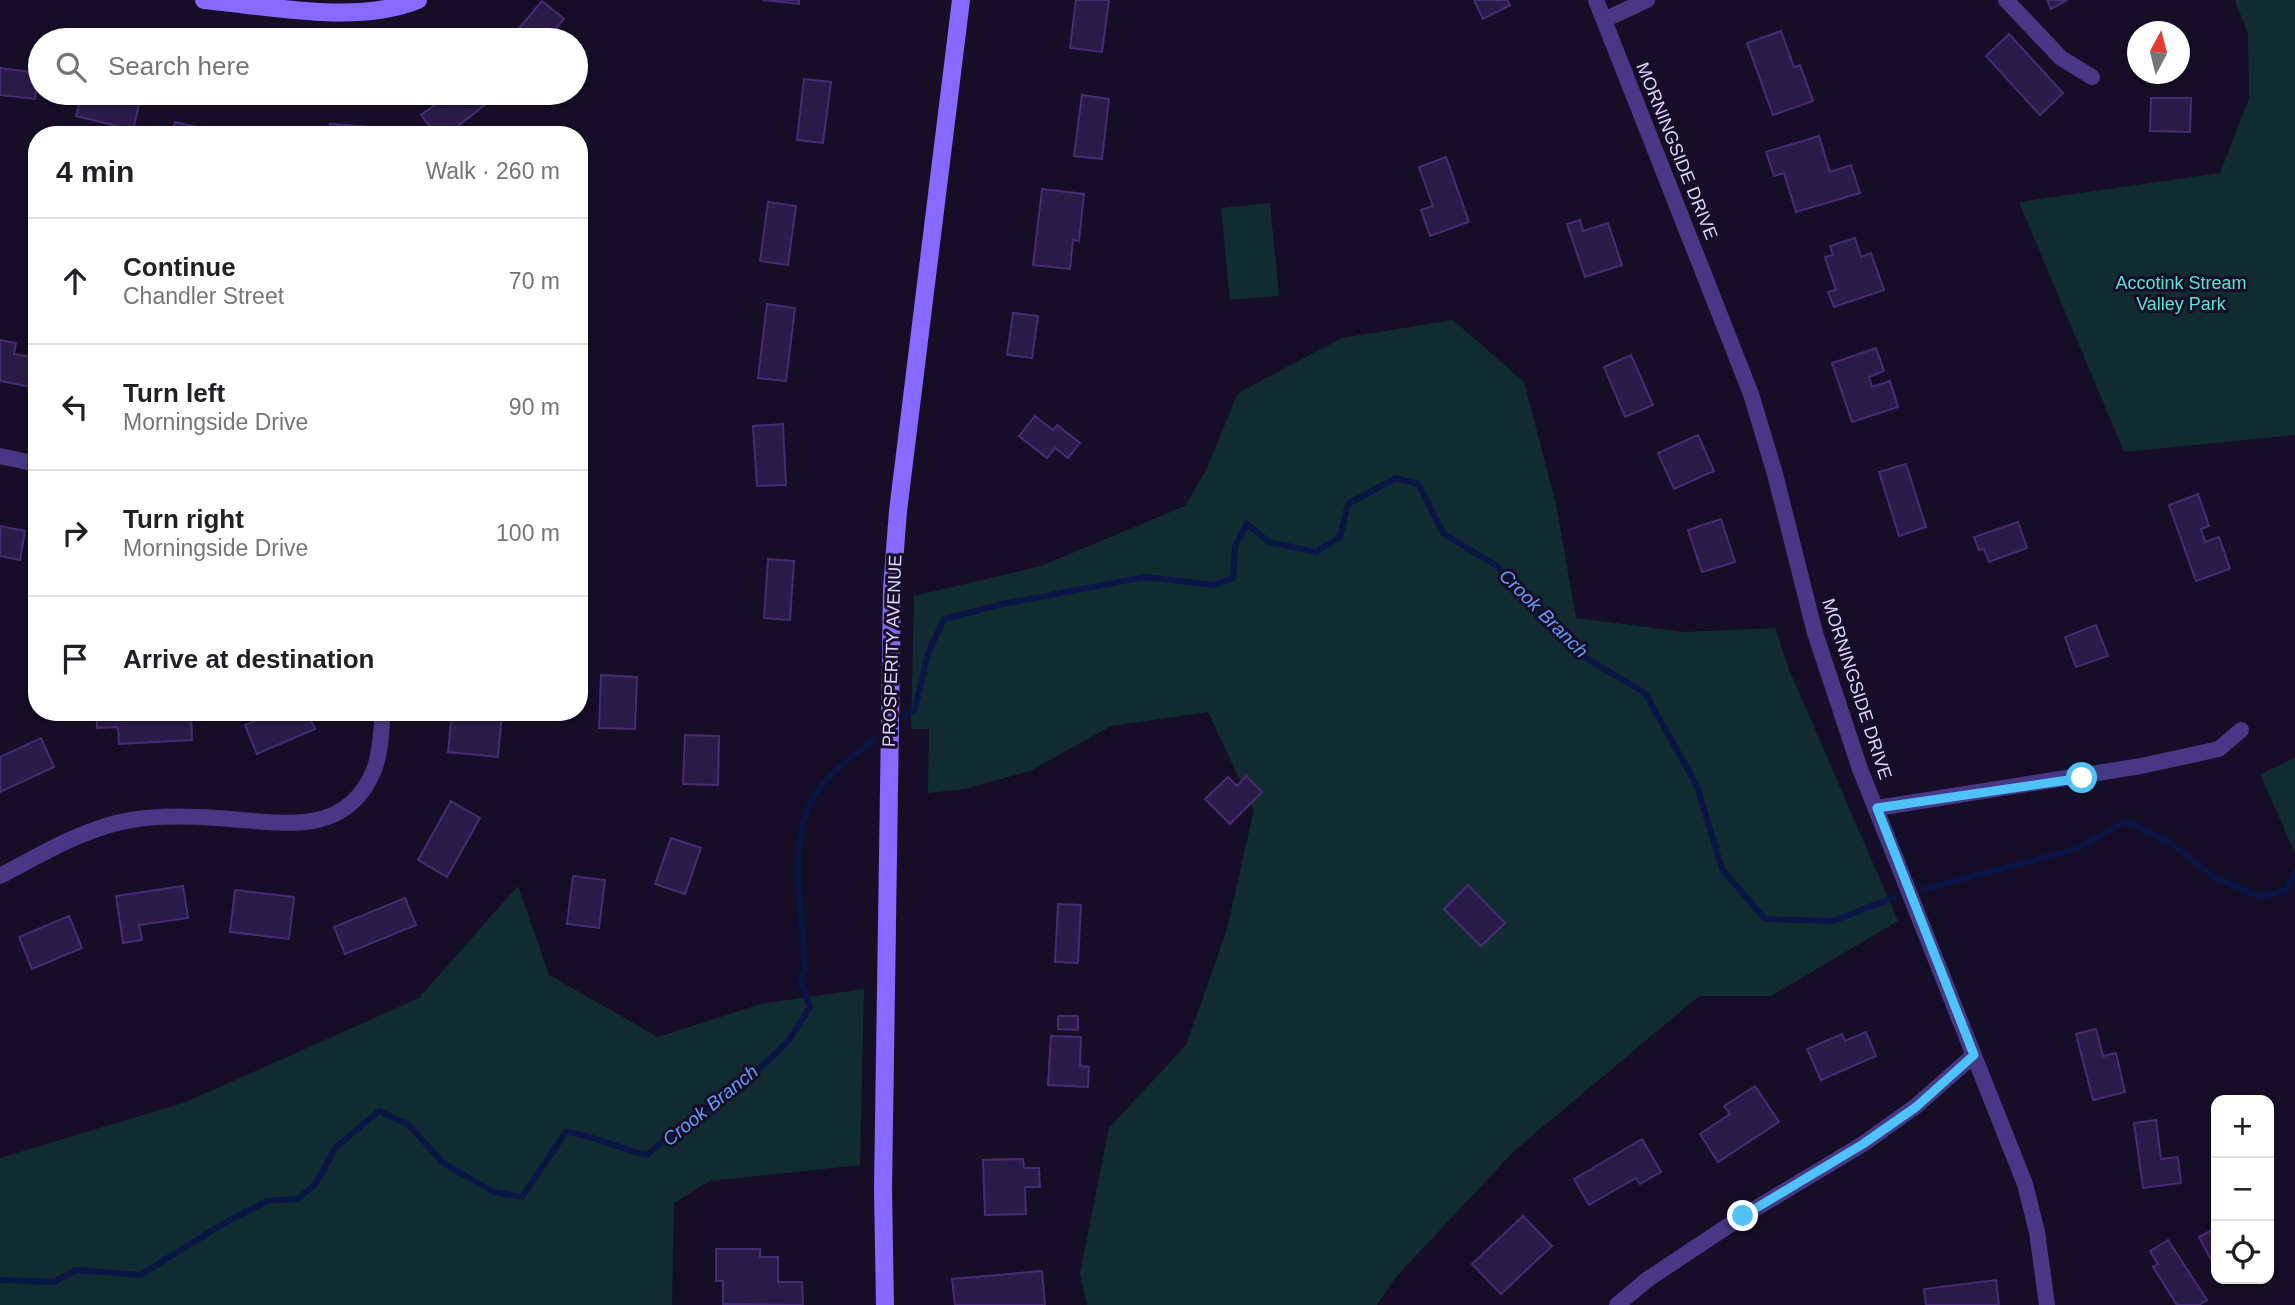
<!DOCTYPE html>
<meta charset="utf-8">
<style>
:root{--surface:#fff;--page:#f6f6f6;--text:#202124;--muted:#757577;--line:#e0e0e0}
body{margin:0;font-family:Arial,sans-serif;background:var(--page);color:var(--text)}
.controls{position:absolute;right:21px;bottom:21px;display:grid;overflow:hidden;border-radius:14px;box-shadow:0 2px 5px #0004}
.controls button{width:63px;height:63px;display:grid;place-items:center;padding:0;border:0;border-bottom:2px solid var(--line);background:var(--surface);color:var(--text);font:35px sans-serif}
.compass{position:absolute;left:2127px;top:21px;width:63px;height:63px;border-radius:50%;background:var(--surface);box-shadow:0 2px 5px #0004;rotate:7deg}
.stop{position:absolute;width:21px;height:21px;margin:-16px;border:5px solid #4fc3f7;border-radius:50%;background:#fff}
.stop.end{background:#4fc3f7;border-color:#fff;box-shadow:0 2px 7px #0008}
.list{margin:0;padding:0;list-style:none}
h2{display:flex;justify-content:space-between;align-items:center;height:91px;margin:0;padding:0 28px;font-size:30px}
h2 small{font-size:23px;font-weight:400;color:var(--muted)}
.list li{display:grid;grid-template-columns:46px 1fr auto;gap:21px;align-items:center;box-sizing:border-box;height:126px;padding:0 28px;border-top:2px solid var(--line)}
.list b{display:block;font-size:26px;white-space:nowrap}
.list p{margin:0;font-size:23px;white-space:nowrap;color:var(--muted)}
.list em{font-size:23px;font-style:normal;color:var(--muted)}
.icon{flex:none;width:38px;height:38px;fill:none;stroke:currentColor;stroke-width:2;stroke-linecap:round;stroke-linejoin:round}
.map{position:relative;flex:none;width:2295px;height:1305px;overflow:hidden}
.search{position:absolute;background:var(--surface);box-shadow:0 2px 5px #0004;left:28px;top:28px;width:560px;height:77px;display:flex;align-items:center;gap:18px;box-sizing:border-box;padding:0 24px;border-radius:38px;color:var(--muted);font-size:26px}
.panel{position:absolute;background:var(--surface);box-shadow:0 2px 5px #0004;left:28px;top:126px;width:560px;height:595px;border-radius:28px}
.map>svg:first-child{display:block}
.green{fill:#112c30}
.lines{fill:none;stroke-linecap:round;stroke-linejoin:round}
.stream{stroke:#091544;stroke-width:6}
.building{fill:#2a1a47;stroke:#452b74;stroke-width:2}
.street{stroke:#473886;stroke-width:16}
.secondary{stroke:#856aff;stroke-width:18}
.route{stroke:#4fc3f7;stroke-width:9}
.labels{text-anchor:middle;stroke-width:6;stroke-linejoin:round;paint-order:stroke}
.street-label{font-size:18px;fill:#dfd3ff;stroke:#160e26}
.park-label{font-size:18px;fill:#5be3d6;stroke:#160e26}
.water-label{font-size:19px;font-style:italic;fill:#619dff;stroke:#160e26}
</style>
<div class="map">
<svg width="2295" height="1305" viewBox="0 0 2295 1305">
<rect width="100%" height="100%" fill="#160e26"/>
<!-- green -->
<path class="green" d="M2235 0H2295V435L2124 452 2019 202 2220 173 2249 99 2248 34Z
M1270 203 1279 296 1230 300 1221 208Z
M1453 320 1524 382 1556 504 1576 618 1685 632 1775 628 1788 667 1898 921 1771 996H1699L1514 1151 1395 1278 1377 1305H1087L1080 1274 1109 1128 1186 1045 1226 933 1254 810 1208 712 1111 726 1030 771 965 789 928 793 929 729H911L914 596 1041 566 1185 506 1207 468 1238 393 1342 338Z
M2295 758V853L2260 774Z
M518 886 549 975 658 1037 761 1004 864 989 860 1165 710 1181 674 1203 672 1305H0V1158L186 1102 419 998Z"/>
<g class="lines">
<!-- stream -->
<path class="stream" d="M905 716 915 709 928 653 944 619 1003 604 1145 577 1214 585 1233 578 1235 546 1247 524 1269 542 1316 552 1340 537 1348 504 1396 478 1418 484 1444 534 1497 566 1581 655 1645 693 1697 786 1722 869 1765 919 1833 921 1895 897
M1924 889 2076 849 2126 821 2170 843 2214 877 2260 897 2286 890 2295 872
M0 1280 54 1282 76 1270 140 1275 228 1221 267 1201 297 1199 315 1185 336 1147 379 1111 409 1125 443 1163 494 1192 522 1197 566 1132C594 1135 619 1149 647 1155 690 1115 745 1087 786 1043 795 1033 802 1019 810 1007L801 982 805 967C803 920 789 850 809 806 820 779 851 757 874 740"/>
</g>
<!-- building -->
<path class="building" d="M763 0H799V4Z
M1076 0H1109L1102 52 1070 48Z
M1474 0H1507L1510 5 1483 19Z
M2047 0H2067L2051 9Z
M542 1 564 19 546 40H509Z
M1781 31 1794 67 1800 65 1813 101 1773 115 1747 43Z
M2009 34 2063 93 2040 115 1986 56Z
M0 68 39 73 35 99 0 95Z
M804 79 831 82 823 143 797 140Z
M82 93H103L140 101 133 130 76 116Z
M451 93H476L485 105 446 135H437L421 115Z
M1082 95 1109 99 1102 159 1074 156Z
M2151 98H2191L2190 132 2150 131Z
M175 122 234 135H172Z
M330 124 386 128V135H329Z
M1819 136 1830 172 1851 165 1860 193 1796 212 1784 173 1774 176 1766 152Z
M1446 157 1469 222 1430 236 1421 210 1433 206 1419 167Z
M1042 189 1084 194 1079 241 1073 240 1070 269 1033 265Z
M768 202 796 206 788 265 760 261Z
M1580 220 1583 231 1608 223 1622 265 1585 277 1567 224Z
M1855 238 1861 257 1871 253 1884 290 1834 307 1828 292 1836 290 1825 257 1833 255 1830 246Z
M767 304 795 308 786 381 758 378Z
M1013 313 1038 316 1032 358 1007 355Z
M0 340 16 343 14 354 37 358V388L0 381Z
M1876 348 1884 371 1869 377 1872 387 1890 381 1898 407 1852 422 1832 363Z
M1631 355 1653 405 1625 417 1604 367Z
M1035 416 1053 430 1057 425 1080 443 1068 458 1055 448 1047 458 1019 436Z
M783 424 786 485 757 486 753 426Z
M1698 435 1714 471 1674 489 1658 453Z
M1906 464 1926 527 1899 536 1879 472Z
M2198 494 2209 526 2201 529 2205 542 2219 537 2230 569 2196 581 2169 505Z
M1721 519 1735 562 1702 572 1688 530Z
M2018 522 2027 548 1989 562 1984 549 1979 550 1974 537Z
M0 526 25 531 20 560 0 556Z
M768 559 794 561 790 620 764 618Z
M2096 625 2108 656 2076 667 2065 637Z
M601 675 637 677 635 729 599 728Z
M97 712H191L192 740 119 744 118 727 97 728Z
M275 712H307L315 729 257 754 245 725Z
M452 712H502L498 757 448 752Z
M685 735 719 736 718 785 683 784Z
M41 738 54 767 0 792V757Z
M1246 776 1262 792 1230 824 1205 799 1228 777 1237 786Z
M451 801 480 818 447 877 418 860Z
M671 838 701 848 685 894 655 884Z
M573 876 605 880 599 928 567 924Z
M1468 885 1505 923 1481 946 1444 909Z
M183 886 188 918 139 925 142 940 123 943 116 896Z
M235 890 294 897 289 939 230 932Z
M405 898 416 925 345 954 334 927Z
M1058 904 1081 905 1078 963 1055 962Z
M69 916 82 948 32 969 19 937Z
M1058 1016H1078V1030L1058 1029Z
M2096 1029 2103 1056 2116 1053 2125 1092 2093 1100 2076 1034Z
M1866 1032 1876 1056 1821 1080 1807 1049 1842 1034 1845 1041Z
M1051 1036 1081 1037 1080 1066 1089 1067 1088 1087 1048 1085Z
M1755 1086 1779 1122 1718 1162 1700 1134 1730 1114 1724 1106Z
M2156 1120 2161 1159 2178 1157 2181 1183 2143 1188 2134 1123Z
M1642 1139 1661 1172 1640 1184 1636 1178 1589 1205 1574 1179Z
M1023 1159 1024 1168H1039L1040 1187H1025L1026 1214 985 1215 983 1160Z
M1523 1216 1552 1246 1501 1294 1472 1264Z
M2216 1228V1257L2211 1260 2199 1237Z
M2168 1240 2207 1300 2199 1305H2177L2153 1267 2158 1264 2150 1251Z
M716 1249H760V1257H778V1282H802L803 1305 723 1304V1281H716Z
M1042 1271 1045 1305H955L952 1279Z
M1996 1280 1999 1305H1926L1924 1289Z"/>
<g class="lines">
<!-- street -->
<path class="street" d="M1596 0 1751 394 1775 474 1815 633 1860 769 2025 1184 2037 1232 2047 1305
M2006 0 2061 58 2092 77
M1604 20 1647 0
M0 456 37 464
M1877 808 2141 766 2219 749 2241 730
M0 876C42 854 84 828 131 820 159 815 188 816 216 818 276 821 345 841 374 770 381 752 381 731 383 712
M1617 1305 1648 1279 1743 1216 1863 1144 1916 1106 1974 1055"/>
<!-- secondary -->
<path class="secondary" d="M204 0C269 6 357 25 418 0
M885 1305 883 1190 892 589 898 511 961 0"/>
</g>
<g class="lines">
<!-- route -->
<path class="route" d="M1743 1216 1863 1144 1916 1107 1974 1055 1877 808 2082 778"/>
</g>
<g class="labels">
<!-- street labels -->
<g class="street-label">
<text transform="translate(1677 151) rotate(68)" y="6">MORNINGSIDE DRIVE</text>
<text transform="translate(892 651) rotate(-88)" y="6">PROSPERITY AVENUE</text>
<text transform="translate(1857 689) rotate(72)" y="6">MORNINGSIDE DRIVE</text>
</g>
<!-- park labels -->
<g class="park-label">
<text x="2181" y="289">Accotink Stream<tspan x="2181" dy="21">Valley Park</tspan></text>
</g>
<!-- water labels -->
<g class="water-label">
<text transform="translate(1544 613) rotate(45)" y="7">Crook Branch</text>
<text transform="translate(710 1105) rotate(-39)" y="7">Crook Branch</text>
</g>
</g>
</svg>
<div class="controls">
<button>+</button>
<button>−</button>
<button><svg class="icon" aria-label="locate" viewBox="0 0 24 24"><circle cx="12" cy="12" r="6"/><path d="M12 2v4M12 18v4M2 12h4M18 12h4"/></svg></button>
</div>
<svg class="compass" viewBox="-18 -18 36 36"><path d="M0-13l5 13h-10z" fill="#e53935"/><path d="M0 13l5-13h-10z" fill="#757577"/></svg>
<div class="stop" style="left:2082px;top:778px"></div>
<div class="stop end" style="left:1743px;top:1216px"></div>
<div class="search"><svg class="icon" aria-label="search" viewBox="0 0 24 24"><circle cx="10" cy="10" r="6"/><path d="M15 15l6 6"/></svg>Search here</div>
<section class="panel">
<h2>4 min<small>Walk · 260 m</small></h2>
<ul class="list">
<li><svg class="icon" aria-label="ahead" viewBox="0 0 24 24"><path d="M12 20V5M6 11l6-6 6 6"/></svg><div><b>Continue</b><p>Chandler Street</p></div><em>70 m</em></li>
<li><svg class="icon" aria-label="left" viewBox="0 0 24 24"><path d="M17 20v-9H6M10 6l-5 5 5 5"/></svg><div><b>Turn left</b><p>Morningside Drive</p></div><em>90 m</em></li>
<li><svg class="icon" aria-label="right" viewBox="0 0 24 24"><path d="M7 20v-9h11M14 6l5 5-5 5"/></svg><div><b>Turn right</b><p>Morningside Drive</p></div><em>100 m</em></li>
<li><svg class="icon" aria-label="arrive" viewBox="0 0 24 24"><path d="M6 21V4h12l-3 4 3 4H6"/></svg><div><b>Arrive at destination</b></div></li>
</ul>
</section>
</div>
